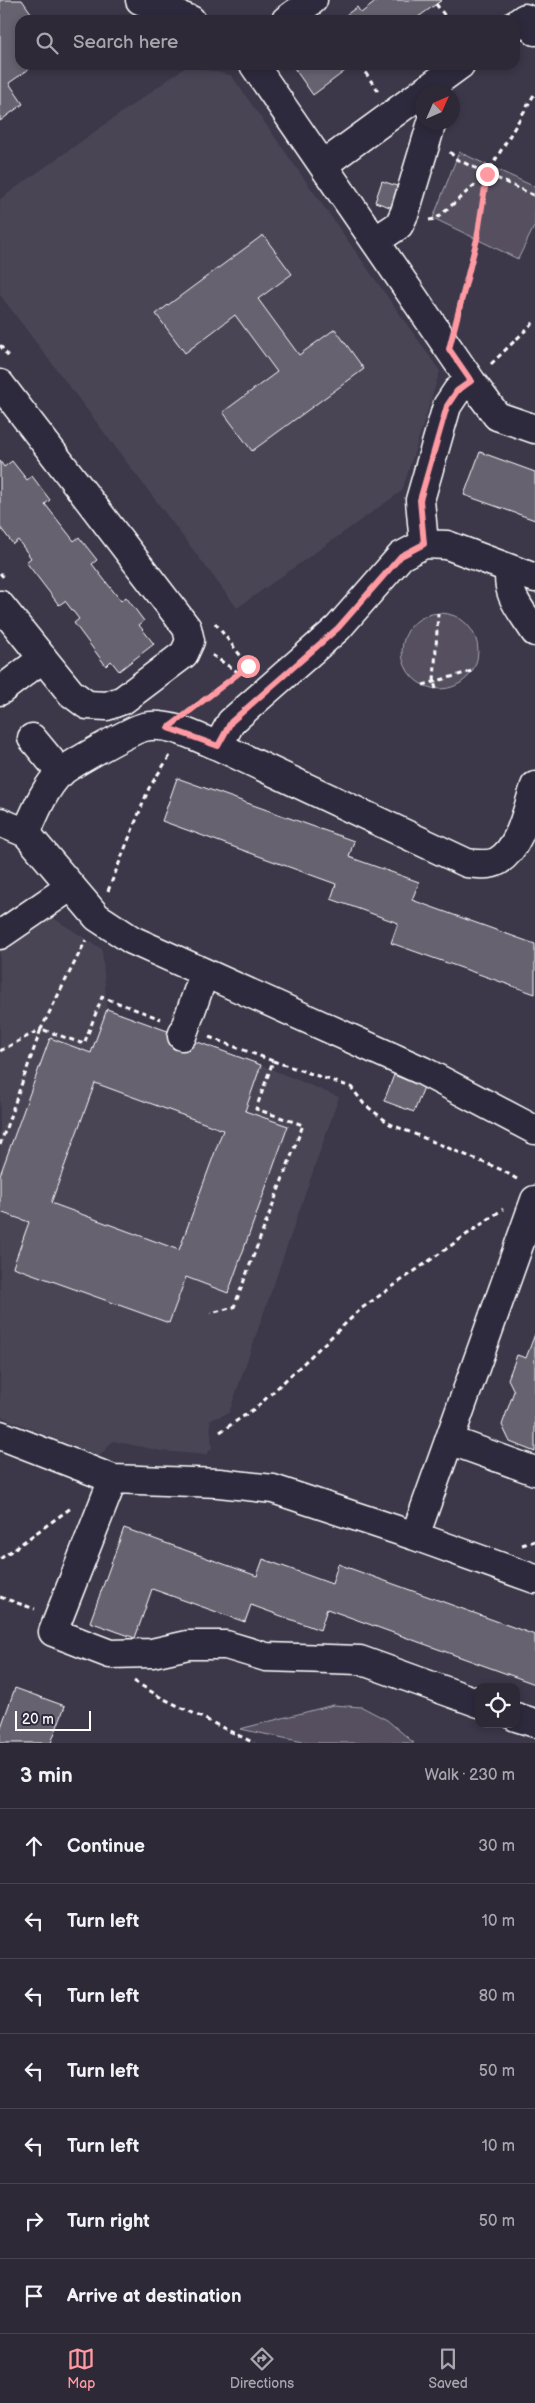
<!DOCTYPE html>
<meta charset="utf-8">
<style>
:root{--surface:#2d2937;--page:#393542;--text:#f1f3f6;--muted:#a7a6ad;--line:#484552;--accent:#ff9aa2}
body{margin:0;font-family:"Balsamiq Sans",sans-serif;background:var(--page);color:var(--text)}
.controls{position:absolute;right:15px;bottom:15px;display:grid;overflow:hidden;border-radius:10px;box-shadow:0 2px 8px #0003}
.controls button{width:45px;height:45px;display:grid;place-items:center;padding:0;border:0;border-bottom:1px solid var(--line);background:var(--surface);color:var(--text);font:25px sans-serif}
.compass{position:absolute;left:415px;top:85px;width:45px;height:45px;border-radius:50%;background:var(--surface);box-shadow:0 2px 8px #0003;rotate:45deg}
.scale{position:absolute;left:15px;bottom:12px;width:76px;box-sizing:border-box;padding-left:5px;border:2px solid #fff;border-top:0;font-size:14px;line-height:18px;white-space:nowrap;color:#fff;-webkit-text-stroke:4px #2f2a3d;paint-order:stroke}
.stop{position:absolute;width:15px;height:15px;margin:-11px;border:4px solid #ff9aa2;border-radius:50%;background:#fff}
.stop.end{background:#ff9aa2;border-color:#fff;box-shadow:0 1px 5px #0008}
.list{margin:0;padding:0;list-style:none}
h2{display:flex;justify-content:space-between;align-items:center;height:65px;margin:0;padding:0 20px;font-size:21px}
h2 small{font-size:16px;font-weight:400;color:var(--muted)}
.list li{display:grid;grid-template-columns:32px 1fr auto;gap:15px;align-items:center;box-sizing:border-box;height:75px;padding:0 20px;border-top:1px solid var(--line)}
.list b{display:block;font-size:19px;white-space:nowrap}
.list em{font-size:16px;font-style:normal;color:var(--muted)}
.icon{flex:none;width:28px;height:28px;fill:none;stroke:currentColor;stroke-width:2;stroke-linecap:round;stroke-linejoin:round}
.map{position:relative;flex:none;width:535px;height:1743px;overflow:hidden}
.search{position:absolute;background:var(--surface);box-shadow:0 2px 8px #0003;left:15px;right:15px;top:15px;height:55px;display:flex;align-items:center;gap:12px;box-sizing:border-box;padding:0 18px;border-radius:15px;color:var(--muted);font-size:19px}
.sheet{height:590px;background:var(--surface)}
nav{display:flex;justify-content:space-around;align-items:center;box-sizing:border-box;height:70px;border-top:1px solid var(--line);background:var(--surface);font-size:14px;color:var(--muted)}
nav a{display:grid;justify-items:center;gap:2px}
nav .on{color:var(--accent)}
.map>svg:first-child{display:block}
.built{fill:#494455}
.green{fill:#555060;stroke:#aaa8b0}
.building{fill:#666270;stroke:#fff;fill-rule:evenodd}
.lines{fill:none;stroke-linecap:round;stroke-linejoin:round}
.minor-casing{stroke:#fff;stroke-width:31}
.path{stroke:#fff;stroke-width:3;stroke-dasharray:5 4;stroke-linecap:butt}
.minor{stroke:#2f2a3d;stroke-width:28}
.route{stroke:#ff9aa2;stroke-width:6}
</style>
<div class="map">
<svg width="535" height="1743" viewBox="0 0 535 1743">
<rect width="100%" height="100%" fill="#3c3749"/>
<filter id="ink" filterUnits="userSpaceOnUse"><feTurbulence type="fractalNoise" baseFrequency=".02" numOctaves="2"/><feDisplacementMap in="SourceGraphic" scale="10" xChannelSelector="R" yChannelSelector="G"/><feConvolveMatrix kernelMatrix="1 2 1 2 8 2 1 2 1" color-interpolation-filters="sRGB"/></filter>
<g filter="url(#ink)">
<!-- built -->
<path class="built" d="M187 66 231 75 440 371 402 491 237 608 0 295V199Z
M47 914 102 949 107 1009 261 1065 339 1097 229 1413 210 1420 212 1448 206 1455 161 1451 113 1441 99 1457 0 1416V948Z"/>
<!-- green -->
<path class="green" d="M459 152 535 187V225L518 259 433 218Z
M402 651a38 38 0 1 1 76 0a38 38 0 1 1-76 0Z
M333 1705 362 1707 387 1720 414 1743H308L240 1729Z"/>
<!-- building -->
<path class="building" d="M0 0H22L36 20H20V65H35L9 83 23 104 0 121Z
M378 0H442L414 20H339L357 7 361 13Z
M292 65H353L313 95Z
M382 181 403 188 396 209 375 202Z
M263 235 292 274 258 299 299 355 335 329 364 369 252 451 223 412 277 372 235 315 185 353 156 314Z
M480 452 535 472V520L464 495Z
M0 461 4 467 12 461 27 480 32 476 50 500 45 504 74 541 79 537 97 560 92 564 121 601 126 597 144 621 139 625 154 644 119 671 111 661 106 666 74 623 79 619 65 601 59 605 26 562 31 558 18 540 13 544 0 527Z
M177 778 354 841 349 857 419 882 412 900 535 944V994L391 943 398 923 331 899 336 884 162 821Z
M107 1009 261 1065 245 1111 288 1126 228 1293 186 1277 169 1323 13 1267 29 1222 0 1212V1175L50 1038 91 1053ZM95 1083 223 1130 179 1250 51 1203Z
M394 1075 424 1087 414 1112 384 1101Z
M535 1334V1452L510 1442 502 1425 514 1391 508 1379 517 1355 526 1358Z
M124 1528 257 1576 263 1559 332 1584 338 1564 535 1635V1684L327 1609 320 1630 251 1605 245 1622 152 1589 135 1638 90 1622Z
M15 1688 65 1706 51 1743H0V1730Z"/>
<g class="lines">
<defs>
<path id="minor" d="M140 0 191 20
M286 20 313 0
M515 25 525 18 535 31
M323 165 460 65
M375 241 399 225 405 212 432 122
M471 381 497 416 535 429
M0 384 187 628 190 641 184 654 123 700 107 706 87 705 71 693 0 605
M424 544 447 545 535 578
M510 569C505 595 522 611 535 632
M0 691 43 658
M32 738 61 773
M218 746 467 863C477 864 489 866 498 861 521 847 527 809 535 786
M0 822 26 833 97 917 132 940 423 1071 535 1130
M26 833C35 813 44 789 60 773 71 764 131 730 144 727 168 721 196 737 218 746L231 722 338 628 401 556 424 544 420 500 447 406 457 391 471 381 254 65
M0 935 70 887
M182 1036 204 974
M0 1435 113 1479 219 1483 273 1489 415 1536 535 1579
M449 1440 535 1471
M113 1479 53 1632 110 1654 152 1653 188 1645H226L266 1657 360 1660 479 1703
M415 1536 535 1200
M516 1717 535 1723"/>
</defs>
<!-- minor casing -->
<use href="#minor" class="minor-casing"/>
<!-- path -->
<path class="path" d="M436 4 448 20
M360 65 378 91
M450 152 456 159 535 196
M429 220 436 219 487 174 535 93
M458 315 477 239 487 175
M0 345 10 359
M491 364 535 321
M0 573 5 579
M215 623 251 669
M212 655 239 673
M423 685 472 671
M436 689 434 682 438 613
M194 707 248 666
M108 891 149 788 171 754
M209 1037 273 1061 256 1109 303 1125 234 1307 211 1313
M0 1051 41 1029 86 940
M273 1061 351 1087 364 1104 390 1124 502 1170 520 1181
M0 1145 41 1029 84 1044 102 997 161 1019
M220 1432 257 1407 362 1308 503 1209
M522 1545 535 1541
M0 1559 71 1508
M0 1597 35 1609
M134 1681 160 1697 254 1743"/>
<!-- minor -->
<use href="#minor" class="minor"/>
</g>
</g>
<g class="lines" filter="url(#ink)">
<!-- route -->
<path class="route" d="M248 666 168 728 218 746 231 722 338 628 401 556 424 544 420 500 447 406 457 391 471 381 449 349 477 239 487 174"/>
</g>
</svg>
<div class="controls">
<button><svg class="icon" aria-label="locate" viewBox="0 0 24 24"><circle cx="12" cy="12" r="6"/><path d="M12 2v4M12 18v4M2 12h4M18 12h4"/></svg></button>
</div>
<svg class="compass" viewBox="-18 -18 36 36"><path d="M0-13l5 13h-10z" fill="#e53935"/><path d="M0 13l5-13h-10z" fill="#a7a6ad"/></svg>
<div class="scale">20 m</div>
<div class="stop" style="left:248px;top:666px"></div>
<div class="stop end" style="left:487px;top:174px"></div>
<div class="search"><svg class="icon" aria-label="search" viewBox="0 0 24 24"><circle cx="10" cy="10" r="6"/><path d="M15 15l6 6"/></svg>Search here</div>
</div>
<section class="sheet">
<h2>3 min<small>Walk · 230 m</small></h2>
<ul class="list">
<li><svg class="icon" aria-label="ahead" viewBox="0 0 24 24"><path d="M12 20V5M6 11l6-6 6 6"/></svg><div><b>Continue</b></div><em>30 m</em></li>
<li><svg class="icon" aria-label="left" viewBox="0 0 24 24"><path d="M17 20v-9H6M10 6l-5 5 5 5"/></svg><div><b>Turn left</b></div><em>10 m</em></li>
<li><svg class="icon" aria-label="left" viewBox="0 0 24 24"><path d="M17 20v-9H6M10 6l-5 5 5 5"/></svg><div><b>Turn left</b></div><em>80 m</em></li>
<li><svg class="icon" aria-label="left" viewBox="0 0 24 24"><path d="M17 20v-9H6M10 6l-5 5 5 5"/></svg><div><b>Turn left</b></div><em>50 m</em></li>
<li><svg class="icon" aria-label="left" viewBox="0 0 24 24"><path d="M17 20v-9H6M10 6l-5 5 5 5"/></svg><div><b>Turn left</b></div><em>10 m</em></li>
<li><svg class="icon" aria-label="right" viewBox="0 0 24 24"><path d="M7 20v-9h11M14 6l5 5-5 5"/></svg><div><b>Turn right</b></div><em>50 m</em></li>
<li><svg class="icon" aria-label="arrive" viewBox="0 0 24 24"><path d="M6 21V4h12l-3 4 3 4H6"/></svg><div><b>Arrive at destination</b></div></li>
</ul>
</section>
<nav>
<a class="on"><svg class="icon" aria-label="map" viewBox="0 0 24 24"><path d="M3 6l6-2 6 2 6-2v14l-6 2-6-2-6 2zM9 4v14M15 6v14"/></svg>Map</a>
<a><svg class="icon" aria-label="directions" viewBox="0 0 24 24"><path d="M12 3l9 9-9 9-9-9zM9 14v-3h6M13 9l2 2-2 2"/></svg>Directions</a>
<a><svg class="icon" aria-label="saved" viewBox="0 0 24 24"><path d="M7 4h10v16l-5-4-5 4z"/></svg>Saved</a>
</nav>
